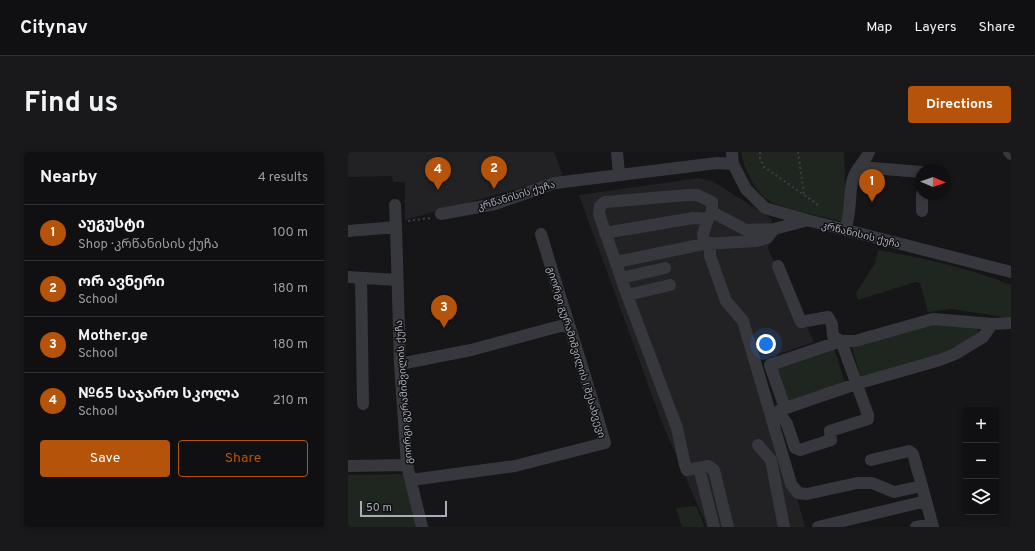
<!DOCTYPE html>
<meta charset="utf-8">
<style>
:root{--surface:#101012;--page:#19191b;--text:#f1f3f6;--muted:#9c9d9f;--line:#303032;--accent:#b45309}
body{margin:0;font-family:Overpass,"Noto Sans Georgian",sans-serif;background:var(--page);color:var(--text)}
.controls{position:absolute;right:12px;bottom:12px;display:grid;overflow:hidden;border-radius:4px;box-shadow:0 2px 6px #0003}
.controls button{width:36px;height:36px;display:grid;place-items:center;padding:0;border:0;border-bottom:1px solid var(--line);background:var(--surface);color:var(--text);font:20px sans-serif}
.compass{position:absolute;left:567px;top:12px;width:36px;height:36px;border-radius:50%;background:var(--surface);box-shadow:0 2px 6px #0003;rotate:92deg}
.scale{position:absolute;left:12px;bottom:10px;width:87px;box-sizing:border-box;padding-left:4px;border:2px solid #a8adb8;border-top:0;font-size:11px;line-height:14px;white-space:nowrap;color:#a8adb8;-webkit-text-stroke:3px #111113;paint-order:stroke}
.you{position:absolute;left:418px;top:192px;width:14px;height:14px;margin:-10px;border:3px solid #fff;border-radius:50%;background:#1a73e8;box-shadow:0 0 0 6px #1a73e833}
.badge{display:grid;place-items:center;width:26px;height:26px;border-radius:50%;background:var(--accent);color:#fff;font-size:13px;font-weight:700}
.pin{position:absolute;translate:-50% -33px;filter:drop-shadow(0 1px 2px #0008)}
.pin::after{content:'';position:absolute;top:21px;width:14px;height:12px;background:inherit;clip-path:polygon(0 0,100% 0,50% 100%)}
.list{margin:0;padding:0;list-style:none}
h2{display:flex;justify-content:space-between;align-items:center;height:52px;margin:0;padding:0 16px;font-size:17px}
h2 small{font-size:13px;font-weight:400;color:var(--muted)}
.list li{display:grid;grid-template-columns:26px 1fr auto;gap:12px;align-items:center;box-sizing:border-box;height:56px;padding:0 16px;border-top:1px solid var(--line)}
.list b{display:block;font-size:15px;white-space:nowrap}
.list p{margin:0;font-size:13px;white-space:nowrap;color:var(--muted)}
.list em{font-size:13px;font-style:normal;color:var(--muted)}
.actions{display:flex;gap:8px;padding:12px 16px}
.actions a{flex:1;padding:9px 0;border:1px solid var(--accent);border-radius:4px;text-align:center;font-size:14px;color:var(--accent)}
.actions .main{background:var(--accent);color:#fff}
.icon{flex:none;width:22px;height:22px;fill:none;stroke:currentColor;stroke-width:2;stroke-linecap:round;stroke-linejoin:round}
.map{position:relative;flex:none;width:663px;height:375px;overflow:hidden;border-radius:4px}
header{display:flex;align-items:center;gap:24px;box-sizing:border-box;height:56px;padding:0 20px;background:var(--surface);border-bottom:1px solid var(--line)}
header strong{font-size:19px}
nav{display:flex;gap:22px;margin-inline-start:auto;font-size:14px}
.intro{display:flex;align-items:center;justify-content:space-between;box-sizing:border-box;height:96px;padding:0 24px}
h1{margin:0;font-size:28px}
.button{padding:10px 18px;border-radius:4px;background:var(--accent);color:#fff;font-size:14px;font-weight:700}
main{display:flex;gap:24px;padding:0 24px}
aside{flex:1;background:var(--surface);border-radius:4px;box-shadow:0 2px 6px #0003}
.map>svg:first-child{display:block}
.built{fill:#222225}
.green{fill:#1e261f}
.lines{fill:none;stroke-linecap:round;stroke-linejoin:round}
.path{stroke:#3d3f44;stroke-width:2;stroke-dasharray:2 3;stroke-linecap:butt}
.minor{stroke:#37383d;stroke-width:12}
.labels{text-anchor:middle;stroke-width:3;stroke-linejoin:round;paint-order:stroke}
.street-label{font-size:10px;fill:#a8adb8;stroke:#111113}
</style>
<header>
<strong>Citynav</strong>
<nav><a>Map</a><a>Layers</a><a>Share</a></nav>
</header>
<div class="intro"><h1>Find us</h1><a class="button">Directions</a></div>
<main>
<aside>
<h2>Nearby<small>4 results</small></h2>
<ul class="list">
<li><span class="badge">1</span><div><b>აუგუსტი</b><p>Shop · კრწანისის ქუჩა</p></div><em>100 m</em></li>
<li><span class="badge">2</span><div><b>ორ ავნერი</b><p>School</p></div><em>180 m</em></li>
<li><span class="badge">3</span><div><b>Mother.ge</b><p>School</p></div><em>180 m</em></li>
<li><span class="badge">4</span><div><b>№65 საჯარო სკოლა</b><p>School</p></div><em>210 m</em></li>
</ul>
<div class="actions"><a class="main">Save</a><a>Share</a></div>
</aside>
<div class="map">
<svg width="663" height="375" viewBox="0 0 663 375">
<rect width="100%" height="100%" fill="#161618"/>
<!-- built -->
<path class="built" d="M0 0H206L215 24 57 68V30H45L44 24 0 25Z
M351 26 366 30 424 67 420 97 466 190 411 209 457 375H359L314 271 231 43Z"/>
<!-- green -->
<path class="green" d="M393 0H496L498 65 495 70C474 64 445 59 425 51 408 43 396 18 393 0Z
M530 98C576 106 620 116 663 133V166L603 157 580 160 572 131 568 130 510 148 508 141 527 111Z
M580 172 629 174 631 184 588 205 513 225 503 193Z
M486 196 497 231 439 251 426 216Z
M58 322 69 375H0V323Z
M348 354 357 375H334L328 356Z"/>
<g class="lines">
<!-- path -->
<path class="path" d="M412 0V6L416 15 469 52V56
M450 0 456 42
M60 69 83 66"/>
<!-- minor -->
<path class="minor" d="M269 0 271 22
M384 0 385 12 398 37 417 56 459 68 663 120
M661 0 663 2
M512 15 573 20
M574 59V42
M364 60V50L349 43H340L257 50 252 54 251 62 279 143 329 276 337 313 339 318 360 314 366 318 380 375
M93 62 147 52 207 31 369 11 385 12
M48 75 52 212 59 313 74 375
M497 78C504 60 500 44 505 27 507 17 517 10 521 0
M0 79 48 75 47 53
M257 81 345 66 360 67 364 60 398 78 426 77 457 69
M362 91V104L378 149 395 169 443 332 450 341 459 342 509 331H524L546 340 574 334 585 375
M356 92 355 82 360 67
M268 110 356 92 408 89 419 86 426 77
M430 114 453 170 480 165 484 172 485 184 493 189H507L585 167 644 172
M0 125 49 128
M273 126 317 116
M13 127 15 252
M279 143 322 133
M52 212 123 198 220 172
M437 256 422 213 493 189 520 263V267L482 279 483 288 452 298 447 296 439 272 432 262V258L508 232 592 208 607 202 635 185 644 172 663 171
M410 293 423 308 436 375
M523 308 561 299 565 302 574 334
M0 314 59 313
M351 316 366 375
M63 328 167 314 257 291C237 221 214 152 193 82
M470 375 578 349
M568 375 584 372"/>
</g>
<g class="labels">
<!-- street labels -->
<g class="street-label">
<text transform="translate(168 43) rotate(-17)" y="4">კრწანისის ქუჩა</text>
<text transform="translate(513 82) rotate(14)" y="4">კრწანისის ქუჩა</text>
<text transform="translate(229 200) rotate(73)" y="4">გიორგი გურამიშვილის I შესახვევი</text>
<text transform="translate(55 240) rotate(-94)" y="4">გიორგი გურამიშვილის ქუჩა</text>
</g>
</g>
</svg>
<div class="controls">
<button>+</button>
<button>−</button>
<button><svg class="icon" aria-label="layers" viewBox="0 0 24 24"><path d="M12 4l9 5-9 5-9-5zM3 14l9 5 9-5"/></svg></button>
</div>
<svg class="compass" viewBox="-18 -18 36 36"><path d="M0-13l5 13h-10z" fill="#e53935"/><path d="M0 13l5-13h-10z" fill="#9c9d9f"/></svg>
<div class="scale">50 m</div>
<div class="you"></div>
<div class="pin badge" style="left:524px;top:50px">1</div>
<div class="pin badge" style="left:146px;top:37px">2</div>
<div class="pin badge" style="left:96px;top:176px">3</div>
<div class="pin badge" style="left:90px;top:38px">4</div>
</div>
</main>
